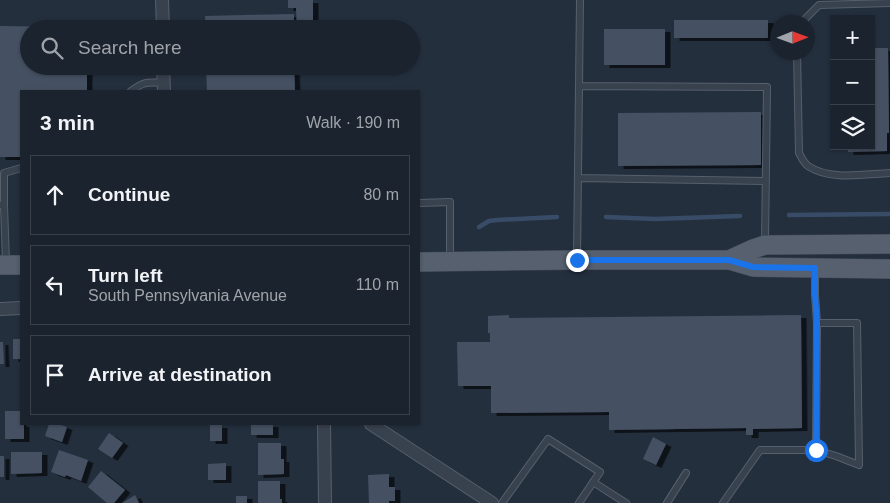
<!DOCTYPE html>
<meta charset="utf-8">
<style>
:root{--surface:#1b232e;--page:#282f3a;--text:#f1f3f6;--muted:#a0a4aa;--line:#39404a}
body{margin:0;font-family:Helvetica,sans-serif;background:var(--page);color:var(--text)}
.controls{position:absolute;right:15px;top:15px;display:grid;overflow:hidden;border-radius:0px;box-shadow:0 1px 4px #0004}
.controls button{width:45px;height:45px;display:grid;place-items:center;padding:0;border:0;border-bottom:1px solid var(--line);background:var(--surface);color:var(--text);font:25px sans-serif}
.compass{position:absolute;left:770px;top:15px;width:45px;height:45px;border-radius:50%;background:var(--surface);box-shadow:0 1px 4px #0004;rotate:89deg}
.stop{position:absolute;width:15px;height:15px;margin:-11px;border:4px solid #1a73e8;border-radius:50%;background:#fff}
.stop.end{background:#1a73e8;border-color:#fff;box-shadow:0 1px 5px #0008}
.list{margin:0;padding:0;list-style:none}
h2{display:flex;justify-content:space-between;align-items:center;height:65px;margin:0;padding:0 20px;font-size:21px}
h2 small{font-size:16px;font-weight:400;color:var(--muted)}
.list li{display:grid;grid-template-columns:32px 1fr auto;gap:15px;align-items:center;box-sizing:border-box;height:80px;margin:0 10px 10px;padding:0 10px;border:1px solid var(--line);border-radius:0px}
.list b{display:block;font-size:19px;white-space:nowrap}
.list p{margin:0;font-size:16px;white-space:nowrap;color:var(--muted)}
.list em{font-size:16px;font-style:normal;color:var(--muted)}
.icon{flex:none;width:28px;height:28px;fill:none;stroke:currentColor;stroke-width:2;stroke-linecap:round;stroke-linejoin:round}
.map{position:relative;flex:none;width:890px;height:503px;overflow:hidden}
.search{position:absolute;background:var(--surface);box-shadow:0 1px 4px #0004;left:20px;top:20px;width:400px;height:55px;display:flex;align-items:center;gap:12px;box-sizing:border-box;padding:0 18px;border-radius:28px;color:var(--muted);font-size:19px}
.panel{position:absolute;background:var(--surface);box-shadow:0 1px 4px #0004;left:20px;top:90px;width:400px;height:335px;border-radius:0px}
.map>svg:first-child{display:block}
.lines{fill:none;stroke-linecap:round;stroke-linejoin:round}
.stream{stroke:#394c67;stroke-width:4.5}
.building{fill:#455162;filter:url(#shadow)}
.service-casing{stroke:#565f6c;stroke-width:8}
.minor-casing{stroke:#565f6c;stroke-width:14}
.primary-casing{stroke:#414a57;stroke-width:20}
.service{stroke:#38414e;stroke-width:6}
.minor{stroke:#38414e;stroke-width:12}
.primary{stroke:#56606e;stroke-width:19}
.route{stroke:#1a73e8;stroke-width:6}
</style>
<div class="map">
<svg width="890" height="503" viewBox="0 0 890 503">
<defs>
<filter id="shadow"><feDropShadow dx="5.5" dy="3" stdDeviation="0" flood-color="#0009"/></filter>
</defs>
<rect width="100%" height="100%" fill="#242f3e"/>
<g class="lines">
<!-- stream -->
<path class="stream" d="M789 215 890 214
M606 217 655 219 740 216
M479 227 489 221 497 220 557 217"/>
</g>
<!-- building -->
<path class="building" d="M288 0H313V29H297L296 8H288Z
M294 14V29H206L205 16Z
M674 20H768V38H674Z
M0 26 68 27V29H29V66H87V91H21V157H0Z
M604 29H665V65H604Z
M871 48H888L889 133H887V151L848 152V146H871Z
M206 66H294L295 91H207Z
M761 112V165L618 166V113Z
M509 315V318L801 315 802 428 753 429V435H746V428L609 430V412L491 413V386H458L457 342H490V333H488V316Z
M13 339H21V359H13Z
M0 342H3L4 364H0Z
M5 411H21V424H24V439H5Z
M49 424H59L67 427 62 442 45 436Z
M251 424H273V435H251Z
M210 425H222V441H210Z
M109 433 123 443 112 458 98 449Z
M653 437 666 444 656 465 643 459Z
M258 443H281V459H284V474L258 475Z
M59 450 88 460 81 481 66 475 65 477 51 472Z
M11 452H42V473L11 474Z
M0 456H4V477H0Z
M226 463V480H208V464Z
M101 471 125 490 114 503H107L88 487Z
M389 474V487H395V501H389V503H369L368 475Z
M258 481H280V499H282V503H258Z
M135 495 139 503H122Z
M236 496H247V503H236Z"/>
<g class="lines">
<defs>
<path id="service" d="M804 22 805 19 819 5 890 3
M797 52 799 153C801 157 804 163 808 166 830 181 865 174 890 173
M579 86 767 87 765 243
M131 91C145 81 147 82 164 83
M578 178 766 181
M419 203 450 202V260
M0 205H4L6 262
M4 205V173L21 168
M577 259 580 0
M815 269V295L817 323
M593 482 626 503
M502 503 548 439 600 472 579 503
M667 503 686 473
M723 503 760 450H816L836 456 859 465 857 323H817L816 450"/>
<path id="minor" d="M162 0 163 29
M163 66 164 91
M0 309 21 308
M324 424 325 503
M371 424 492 503"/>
<path id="primary" d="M729 260 753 249 765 245 890 244
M419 262 577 260H729L753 267 890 269
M0 265H21"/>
</defs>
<!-- service casing -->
<use href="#service" class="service-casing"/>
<!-- minor casing -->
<use href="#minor" class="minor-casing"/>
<!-- primary casing -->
<use href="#primary" class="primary-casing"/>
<!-- service -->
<use href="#service" class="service"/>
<!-- minor -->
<use href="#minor" class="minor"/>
<!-- primary -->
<use href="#primary" class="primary"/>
</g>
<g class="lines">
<!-- route -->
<path class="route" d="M577 260H729L753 267 815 268V295L817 323 816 450"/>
</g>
</svg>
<div class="controls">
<button>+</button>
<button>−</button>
<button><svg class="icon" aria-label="layers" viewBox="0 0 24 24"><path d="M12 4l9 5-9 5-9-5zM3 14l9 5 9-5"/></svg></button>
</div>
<svg class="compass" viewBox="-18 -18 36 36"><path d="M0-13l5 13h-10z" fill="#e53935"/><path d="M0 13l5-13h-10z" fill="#a0a4aa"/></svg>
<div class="stop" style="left:816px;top:450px"></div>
<div class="stop end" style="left:577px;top:260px"></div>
<div class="search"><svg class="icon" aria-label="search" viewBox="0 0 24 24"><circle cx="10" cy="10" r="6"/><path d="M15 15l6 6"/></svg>Search here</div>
<section class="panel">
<h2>3 min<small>Walk · 190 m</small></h2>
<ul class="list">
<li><svg class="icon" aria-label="ahead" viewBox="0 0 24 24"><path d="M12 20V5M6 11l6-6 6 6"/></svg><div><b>Continue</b></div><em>80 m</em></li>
<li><svg class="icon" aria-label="left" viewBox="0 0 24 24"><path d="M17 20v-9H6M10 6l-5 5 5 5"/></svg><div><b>Turn left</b><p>South Pennsylvania Avenue</p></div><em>110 m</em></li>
<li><svg class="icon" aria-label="arrive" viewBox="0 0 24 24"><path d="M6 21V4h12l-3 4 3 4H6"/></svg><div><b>Arrive at destination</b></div></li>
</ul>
</section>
</div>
